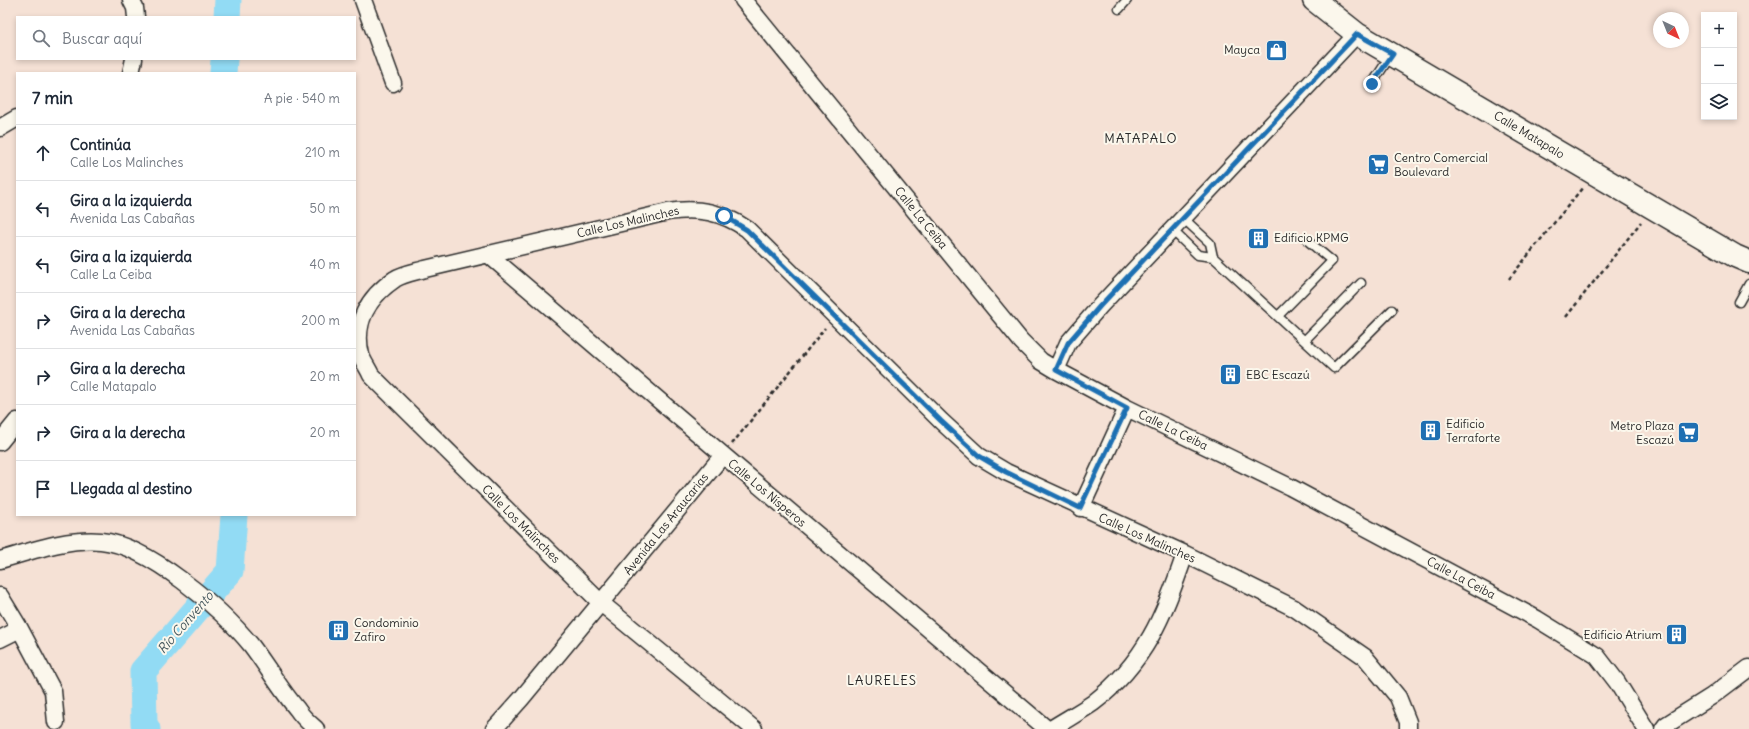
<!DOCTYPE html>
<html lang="es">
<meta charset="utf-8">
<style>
:root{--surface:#fff;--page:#f2f2f3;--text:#1f2937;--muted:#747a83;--line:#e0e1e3}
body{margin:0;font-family:Delius,sans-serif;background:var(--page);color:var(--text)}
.controls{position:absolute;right:12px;top:12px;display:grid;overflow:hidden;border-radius:0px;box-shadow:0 2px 6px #0003}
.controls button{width:36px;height:36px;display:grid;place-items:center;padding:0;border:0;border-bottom:1px solid var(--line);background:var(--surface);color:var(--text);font:20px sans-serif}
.compass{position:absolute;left:1653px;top:12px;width:36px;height:36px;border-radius:50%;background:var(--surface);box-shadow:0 2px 6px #0003;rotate:137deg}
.stop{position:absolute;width:12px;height:12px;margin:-9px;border:3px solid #1f6fb2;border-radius:50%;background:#fff}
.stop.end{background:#1f6fb2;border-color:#fff;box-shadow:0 1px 4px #0008}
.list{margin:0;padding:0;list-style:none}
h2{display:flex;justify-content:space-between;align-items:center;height:52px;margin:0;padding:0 16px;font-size:17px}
h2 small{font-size:13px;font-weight:400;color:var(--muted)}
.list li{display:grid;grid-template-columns:26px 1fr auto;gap:12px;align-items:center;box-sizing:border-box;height:56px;padding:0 16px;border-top:1px solid var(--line)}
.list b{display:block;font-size:15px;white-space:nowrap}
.list p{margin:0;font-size:13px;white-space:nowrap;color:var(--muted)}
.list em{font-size:13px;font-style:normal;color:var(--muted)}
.icon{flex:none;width:22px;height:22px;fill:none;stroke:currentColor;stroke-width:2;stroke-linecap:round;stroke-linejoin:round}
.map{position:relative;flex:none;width:1749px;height:729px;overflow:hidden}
.search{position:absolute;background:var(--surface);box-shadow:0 2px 6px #0003;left:16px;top:16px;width:340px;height:44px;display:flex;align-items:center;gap:10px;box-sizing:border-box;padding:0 14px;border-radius:0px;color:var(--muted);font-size:15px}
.panel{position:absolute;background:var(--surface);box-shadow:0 2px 6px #0003;left:16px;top:72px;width:340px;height:444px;border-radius:0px}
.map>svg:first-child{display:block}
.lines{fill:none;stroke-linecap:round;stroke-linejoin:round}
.river{stroke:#92dbf4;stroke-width:27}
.lane-casing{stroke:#2b2b2b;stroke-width:11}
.street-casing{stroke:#2b2b2b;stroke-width:19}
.secondary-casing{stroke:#2b2b2b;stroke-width:25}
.path{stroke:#2b2b2b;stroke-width:2.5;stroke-dasharray:4 3;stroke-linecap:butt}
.lane{stroke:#fbf7ec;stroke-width:8}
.street{stroke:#fbf7ec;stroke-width:16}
.secondary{stroke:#fbf7ec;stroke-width:22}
.route{stroke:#1f6fb2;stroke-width:5}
.labels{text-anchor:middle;stroke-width:4;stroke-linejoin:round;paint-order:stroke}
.poi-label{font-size:12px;fill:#2b2b2b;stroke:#fbf7ec;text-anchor:start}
.street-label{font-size:12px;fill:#2b2b2b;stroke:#fbf7ec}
.neighbourhood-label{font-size:13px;letter-spacing:1px;fill:#2b2b2b;stroke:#fbf7ec}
.water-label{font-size:13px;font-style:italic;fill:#45575d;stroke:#fbf7ec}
</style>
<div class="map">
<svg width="1749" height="729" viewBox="0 0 1749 729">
<rect width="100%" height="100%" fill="#f5e1d5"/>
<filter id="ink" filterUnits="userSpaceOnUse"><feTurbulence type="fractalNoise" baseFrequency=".025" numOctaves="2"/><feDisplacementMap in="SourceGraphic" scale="8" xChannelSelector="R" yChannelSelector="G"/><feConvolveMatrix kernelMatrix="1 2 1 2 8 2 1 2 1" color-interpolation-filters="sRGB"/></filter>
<g filter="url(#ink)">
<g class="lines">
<!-- river -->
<path class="river" d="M227 17 228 0
M223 73 224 59
M147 729 144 724 143 671 230 571 234 515"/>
<defs>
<path id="lane" d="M1119 9 1127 0
M1372 84 1391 55
M1183 218 1210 243 1213 257 1334 368 1392 310
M1172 230 1198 255 1213 257
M1739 302 1749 284
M1278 316 1332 261 1308 241
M1305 340 1361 283"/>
<path id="street" d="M131 0 135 8 136 17
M363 0 393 83
M743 0 1021 341 1041 361 1056 370 1127 408 1290 487 1537 619 1597 656 1617 682 1646 729
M131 73 134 59
M0 128 17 118
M489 255 723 455 1047 729
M1056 370 1068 343 1100 306 1357 34
M0 442 17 421
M1081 508 1127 408
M0 560C32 551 67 538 101 541 148 545 222 609 251 645 267 666 280 689 297 709 302 717 309 723 316 729
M0 596 20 629 53 691 56 722
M0 639 20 629
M494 729 521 699 723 455
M754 729 601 603 371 375C368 368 363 362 361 355 353 323 368 297 395 279 403 274 415 272 425 269L668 212C698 207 722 212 747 229L941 421 979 456 1006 472 1185 554 1294 608 1365 657 1398 697 1408 722V729
M1051 729C1065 720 1080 712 1093 703 1145 663 1165 614 1185 554
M1663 729 1666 725 1712 696 1749 668"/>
<path id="secondary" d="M1314 0 1357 34 1735 256 1749 262"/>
</defs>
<!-- lane casing -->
<use href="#lane" class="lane-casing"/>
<!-- street casing -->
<use href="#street" class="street-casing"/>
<!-- secondary casing -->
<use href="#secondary" class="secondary-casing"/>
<!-- path -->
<path class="path" d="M1509 279 1583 187
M1566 317 1641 222
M732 444 825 328"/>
<!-- lane -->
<use href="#lane" class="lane"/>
<!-- street -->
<use href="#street" class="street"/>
<!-- secondary -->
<use href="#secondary" class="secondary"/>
</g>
</g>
<g class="lines" filter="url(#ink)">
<!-- route -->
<path class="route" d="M724 216 747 230 941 421 979 456 1006 472 1080 508 1127 408 1056 370 1068 343 1100 306 1357 34 1393 54 1372 84"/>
</g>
<!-- icons -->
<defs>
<symbol id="shop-square" viewBox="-11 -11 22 22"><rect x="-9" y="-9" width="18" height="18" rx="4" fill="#1f6fb2" stroke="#fbf7ec"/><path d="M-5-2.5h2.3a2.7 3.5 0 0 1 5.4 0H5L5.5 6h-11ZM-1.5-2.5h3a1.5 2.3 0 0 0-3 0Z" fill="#fff"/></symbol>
<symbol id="supermarket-square" viewBox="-11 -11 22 22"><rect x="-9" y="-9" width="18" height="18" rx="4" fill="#1f6fb2" stroke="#fbf7ec"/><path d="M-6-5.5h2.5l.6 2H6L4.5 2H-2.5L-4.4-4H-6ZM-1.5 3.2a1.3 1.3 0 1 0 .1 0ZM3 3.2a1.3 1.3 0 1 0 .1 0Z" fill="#fff"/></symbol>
<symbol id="building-square" viewBox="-11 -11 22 22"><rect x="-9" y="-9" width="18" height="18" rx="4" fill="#1f6fb2" stroke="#fbf7ec"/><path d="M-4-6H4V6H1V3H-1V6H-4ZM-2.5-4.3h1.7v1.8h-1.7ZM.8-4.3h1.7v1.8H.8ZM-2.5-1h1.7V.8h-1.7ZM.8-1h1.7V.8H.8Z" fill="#fff"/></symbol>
</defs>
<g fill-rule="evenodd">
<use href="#shop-square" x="1264" y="38" width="25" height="25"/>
<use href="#supermarket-square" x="1366" y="152" width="25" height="25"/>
<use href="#building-square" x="1246" y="226" width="25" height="25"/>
<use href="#building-square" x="1218" y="362" width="25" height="25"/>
<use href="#building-square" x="1418" y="418" width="25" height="25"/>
<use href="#supermarket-square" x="1676" y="420" width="25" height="25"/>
<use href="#building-square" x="326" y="618" width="25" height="25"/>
<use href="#building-square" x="1664" y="622" width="25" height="25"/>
</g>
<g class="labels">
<!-- poi labels -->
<g class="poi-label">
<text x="1260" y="54" text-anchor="end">Mayca</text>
<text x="1394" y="162">Centro Comercial<tspan x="1394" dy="14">Boulevard</tspan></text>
<text x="1274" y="242">Edificio KPMG</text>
<text x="1246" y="379">EBC Escazú</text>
<text x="1446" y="428">Edificio<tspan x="1446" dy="14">Terraforte</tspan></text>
<text x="1674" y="430" text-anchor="end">Metro Plaza<tspan x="1674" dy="14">Escazú</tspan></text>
<text x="354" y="627">Condominio<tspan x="354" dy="14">Zafiro</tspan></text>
<text x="1662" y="639" text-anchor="end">Edificio Atrium</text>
</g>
<!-- street labels -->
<g class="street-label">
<text transform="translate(1529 135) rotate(31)" y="4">Calle Matapalo</text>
<text transform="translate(921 218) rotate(51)" y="4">Calle La Ceiba</text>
<text transform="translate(628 222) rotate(-13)" y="4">Calle Los Malinches</text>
<text transform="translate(1173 430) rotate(26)" y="4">Calle La Ceiba</text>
<text transform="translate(767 493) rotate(40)" y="4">Calle Los Nísperos</text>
<text transform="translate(521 524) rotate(45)" y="4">Calle Los Malinches</text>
<text transform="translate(666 524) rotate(-51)" y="4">Avenida Las Araucarias</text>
<text transform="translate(1147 538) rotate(24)" y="4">Calle Los Malinches</text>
<text transform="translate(1461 578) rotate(28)" y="4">Calle La Ceiba</text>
</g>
<!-- neighbourhood labels -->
<g class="neighbourhood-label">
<text x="1141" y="143">MATAPALO</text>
<text x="882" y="685">LAURELES</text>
</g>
<!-- water labels -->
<g class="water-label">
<text transform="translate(185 622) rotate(-49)" y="5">Río Convento</text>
</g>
</g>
</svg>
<div class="controls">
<button>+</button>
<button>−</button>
<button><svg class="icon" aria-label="layers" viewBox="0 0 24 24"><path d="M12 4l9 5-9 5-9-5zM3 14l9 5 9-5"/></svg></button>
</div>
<svg class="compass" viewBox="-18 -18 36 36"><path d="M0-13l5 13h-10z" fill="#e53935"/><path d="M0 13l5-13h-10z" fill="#747a83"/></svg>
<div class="stop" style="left:724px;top:216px"></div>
<div class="stop end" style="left:1372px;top:84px"></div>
<div class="search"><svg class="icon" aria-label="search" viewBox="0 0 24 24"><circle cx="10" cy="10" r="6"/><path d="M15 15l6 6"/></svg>Buscar aquí</div>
<section class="panel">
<h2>7 min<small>A pie · 540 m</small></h2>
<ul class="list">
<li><svg class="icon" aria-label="ahead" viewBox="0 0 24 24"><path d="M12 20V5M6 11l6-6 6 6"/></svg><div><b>Continúa</b><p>Calle Los Malinches</p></div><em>210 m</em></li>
<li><svg class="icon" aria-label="left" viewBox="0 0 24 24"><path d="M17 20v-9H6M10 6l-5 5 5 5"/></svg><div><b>Gira a la izquierda</b><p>Avenida Las Cabañas</p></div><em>50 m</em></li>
<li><svg class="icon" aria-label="left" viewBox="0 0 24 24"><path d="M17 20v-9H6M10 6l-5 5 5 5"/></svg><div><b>Gira a la izquierda</b><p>Calle La Ceiba</p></div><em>40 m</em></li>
<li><svg class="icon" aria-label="right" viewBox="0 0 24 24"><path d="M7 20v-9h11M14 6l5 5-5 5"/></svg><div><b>Gira a la derecha</b><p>Avenida Las Cabañas</p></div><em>200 m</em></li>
<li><svg class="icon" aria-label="right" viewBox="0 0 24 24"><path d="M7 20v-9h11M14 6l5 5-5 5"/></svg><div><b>Gira a la derecha</b><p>Calle Matapalo</p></div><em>20 m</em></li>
<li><svg class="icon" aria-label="right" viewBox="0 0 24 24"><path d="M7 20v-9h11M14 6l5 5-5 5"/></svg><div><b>Gira a la derecha</b></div><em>20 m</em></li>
<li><svg class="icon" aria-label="arrive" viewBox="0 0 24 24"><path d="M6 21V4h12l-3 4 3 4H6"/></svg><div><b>Llegada al destino</b></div></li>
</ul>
</section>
</div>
